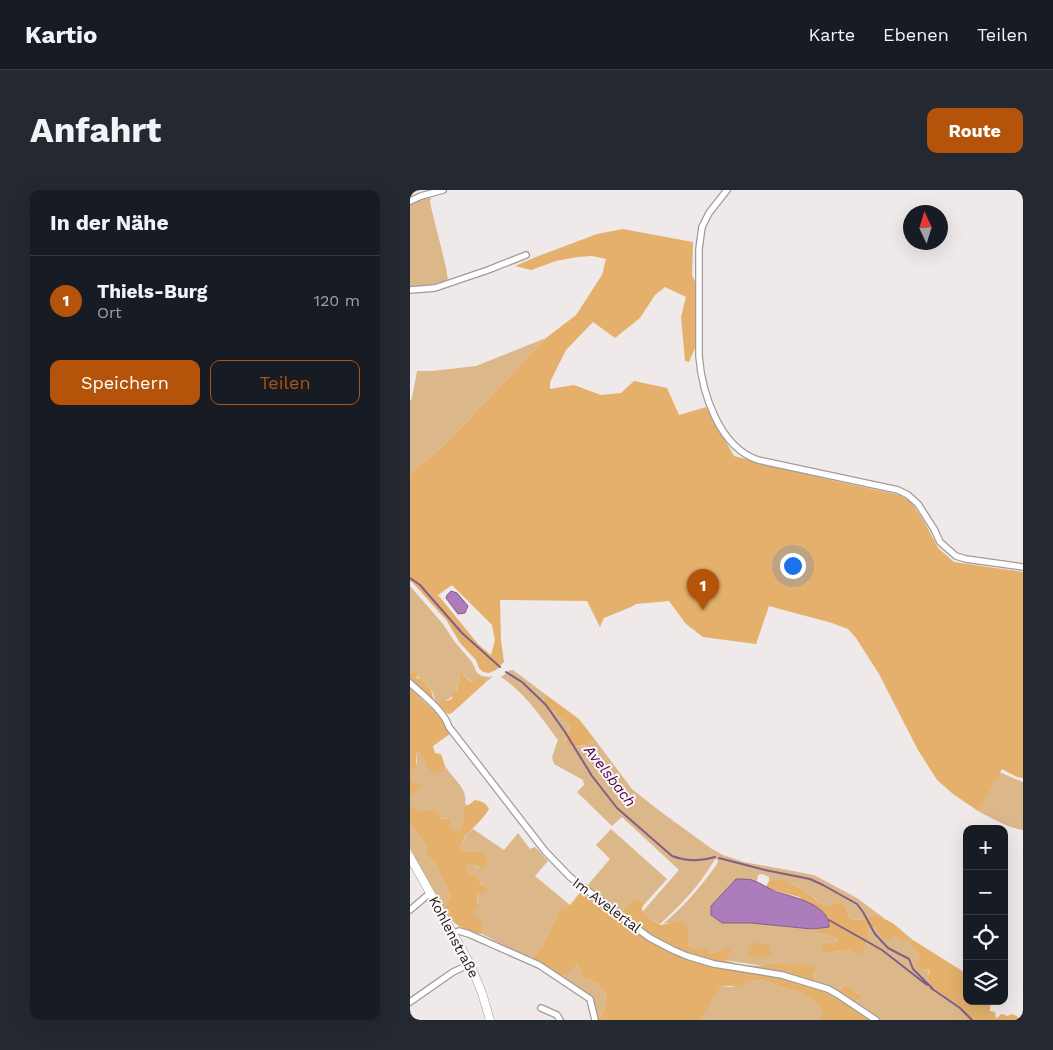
<!DOCTYPE html>
<html lang="de">
<meta charset="utf-8">
<style>
:root{--surface:#171b24;--page:#242831;--text:#f1f3f6;--muted:#9ea1a6;--line:#363941;--accent:#b45309}
body{margin:0;font-family:"Work Sans",sans-serif;background:var(--page);color:var(--text)}
.controls{position:absolute;right:15px;bottom:15px;display:grid;overflow:hidden;border-radius:10px;box-shadow:0 5px 20px #0002}
.controls button{width:45px;height:45px;display:grid;place-items:center;padding:0;border:0;border-bottom:1px solid var(--line);background:var(--surface);color:var(--text);font:25px sans-serif}
.compass{position:absolute;left:493px;top:15px;width:45px;height:45px;border-radius:50%;background:var(--surface);box-shadow:0 5px 20px #0002;rotate:356deg}
.you{position:absolute;left:382px;top:375px;width:18px;height:18px;margin:-12px;border:4px solid #fff;border-radius:50%;background:#1a73e8;box-shadow:0 0 0 8px #1a73e833}
.badge{display:grid;place-items:center;width:32px;height:32px;border-radius:50%;background:var(--accent);color:#fff;font-size:16px;font-weight:700}
.pin{position:absolute;translate:-50% -41px;filter:drop-shadow(0 1px 2px #0008)}
.pin::after{content:'';position:absolute;top:26px;width:18px;height:15px;background:inherit;clip-path:polygon(0 0,100% 0,50% 100%)}
.list{margin:0;padding:0;list-style:none}
h2{display:flex;justify-content:space-between;align-items:center;height:65px;margin:0;padding:0 20px;font-size:21px}
h2 small{font-size:16px;font-weight:400;color:var(--muted)}
.list li{display:grid;grid-template-columns:32px 1fr auto;gap:15px;align-items:center;box-sizing:border-box;height:90px;padding:0 20px;border-top:1px solid var(--line)}
.list b{display:block;font-size:19px;white-space:nowrap}
.list p{margin:0;font-size:16px;white-space:nowrap;color:var(--muted)}
.list em{font-size:16px;font-style:normal;color:var(--muted)}
.actions{display:flex;gap:10px;padding:15px 20px}
.actions a{flex:1;padding:11px 0;border:1px solid var(--accent);border-radius:10px;text-align:center;font-size:18px;color:var(--accent)}
.actions .main{background:var(--accent);color:#fff}
.icon{flex:none;width:28px;height:28px;fill:none;stroke:currentColor;stroke-width:2;stroke-linecap:round;stroke-linejoin:round}
.map{position:relative;flex:none;width:613px;height:830px;overflow:hidden;border-radius:10px}
header{display:flex;align-items:center;gap:30px;box-sizing:border-box;height:70px;padding:0 25px;background:var(--surface);border-bottom:1px solid var(--line)}
header strong{font-size:24px}
nav{display:flex;gap:28px;margin-inline-start:auto;font-size:18px}
.intro{display:flex;align-items:center;justify-content:space-between;box-sizing:border-box;height:120px;padding:0 30px}
h1{margin:0;font-size:35px}
.button{padding:12px 22px;border-radius:10px;background:var(--accent);color:#fff;font-size:18px;font-weight:700}
main{display:flex;gap:30px;padding:0 30px}
aside{flex:1;background:var(--surface);border-radius:10px;box-shadow:0 5px 20px #0002}
.map>svg:first-child{display:block}
.green{fill:#dbb78a}
.forest{fill:#e4b06c;fill-rule:evenodd}
.water{fill:#ad7cba;stroke:#815e89}
.lines{fill:none;stroke-linecap:round;stroke-linejoin:round}
.stream{stroke:#815e89;stroke-width:2}
.minor-casing{stroke:#a19b9b;stroke-width:8}
.secondary-casing{stroke:#a19b9b;stroke-width:9}
.minor{stroke:#fff;stroke-width:5.5}
.secondary{stroke:#fff;stroke-width:8}
.labels{text-anchor:middle;stroke-width:4;stroke-linejoin:round;paint-order:stroke}
.street-label{font-size:14px;fill:#1a1818;stroke:#fcf6f6}
.water-label{font-size:15px;font-style:italic;fill:#450353;stroke:#fcf6f6}
</style>
<header>
<strong>Kartio</strong>
<nav><a>Karte</a><a>Ebenen</a><a>Teilen</a></nav>
</header>
<div class="intro"><h1>Anfahrt</h1><a class="button">Route</a></div>
<main>
<aside>
<h2>In der Nähe<small></small></h2>
<ul class="list">
<li><span class="badge">1</span><div><b>Thiels-Burg</b><p>Ort</p></div><em>120 m</em></li>
</ul>
<div class="actions"><a class="main">Speichern</a><a>Teilen</a></div>
</aside>
<div class="map">
<svg width="613" height="830" viewBox="0 0 613 830">
<rect width="100%" height="100%" fill="#efe9e9"/>
<!-- green -->
<path class="green" d="M18 7 21 8 20 11 21 17 36 77 38 91 19 95 0 97V14Z
M136 148 37 252 0 284V211L2 208 7 181H22L66 176Z
M0 396 33 434 44 451 62 472 67 483 72 486 79 487 83 486 76 492 75 489 62 492 53 484H49L50 492 47 494C48 507 37 510 28 515 23 511 25 507 22 501 19 495 5 484 0 482Z
M100 480H103L135 504 133 512 145 522 147 526 155 530 159 534 160 543 155 551 159 557 175 556 178 552 186 551 222 599 251 622 302 659 313 665 334 672 404 685 447 708 475 729H472L463 724C456 730 449 731 439 728 438 725 438 722 437 720 434 709 423 713 416 716 410 714 408 711 403 707 391 696 376 689 359 691V687L353 684 348 685 347 692 340 690 322 693 302 716 301 725 311 733H341L402 739 404 743 414 744 427 748 428 751 419 753 416 763 439 760 443 763 453 757 457 739 464 737 471 747 484 746 498 750V746L503 750 502 751 501 756 509 764 508 769 516 780H518L527 801 545 812 549 819 557 830H470L445 812 450 809V805L436 795 433 796 429 802 405 792V783L373 775 365 772 354 776 320 771 315 770 309 761 298 764 278 755 280 741 258 733 253 734C274 716 291 697 307 674L308 670 305 669C289 696 273 713 250 734L237 727 233 721 269 680 212 627 202 636 167 602 174 595 173 590 144 574 142 567 148 550C131 527 115 503 91 487Z
M9 560 17 574 18 580 34 581 35 576C42 588 58 598 55 613L57 615 53 617 52 638 48 641 40 636 39 628 29 629V622L23 619 10 621 0 614V607L10 594 4 591 1 587V580L7 573 6 562Z
M589 582 613 592V640C596 637 583 629 568 621Z
M0 635 14 652 17 658V666L27 676 32 689 39 702 40 709 34 718 0 659Z
M63 639 94 660 108 643 120 659 125 657 138 671 125 686 160 715 149 720C141 737 135 756 121 769L72 744 73 739 64 727V722L68 712 67 703 73 694 70 692 66 685 60 683 55 678V675L61 674 69 678 66 662 50 660V657L57 644Z
M201 639 257 689 232 717V711L222 709 213 721 212 724 176 697 200 669 186 655Z
M167 773 170 782 173 788 189 794 197 806 195 811 194 820 188 830 185 814 183 809 147 784 155 786Z
M344 790 356 791 378 800 387 801 410 816 411 824 409 830H291C296 818 302 805 311 796L321 797Z"/>
<!-- forest -->
<path class="forest" d="M213 39 283 52 282 85 286 94 285 158 279 172 275 171 271 127 276 107 255 97 245 105 230 128 205 148 183 132 156 160 140 192V199L164 195 191 205 211 203 224 191 257 198 269 225 296 217 324 266 421 290 490 305 502 313 515 333 528 358 544 372 613 382V588L607 587 592 579 568 621 543 604 527 590 508 560 469 484 446 448 438 439 422 433 359 416 346 454 293 447 276 434 259 411 226 414 221 417 194 428 190 437 177 411 90 410 91 450 94 472 86 480 79 483 73 482 69 478 66 470 50 453 37 431 3 393 0 391V284L37 252 136 148 166 125 192 85 196 69 182 66 167 67 146 71 121 80 105 76 126 67 187 44ZM42 395 82 435 85 450 81 465 68 454 28 405Z
M0 482 6 484 7 488 11 489 21 499 24 512 0 490Z
M49 484H53L61 492 65 491 70 487 75 489 76 492 42 523 38 524 28 515 33 510 37 511 42 509 43 504C47 501 48 499 47 494L50 492Z
M0 498 23 520 31 529 40 544 23 556 25 563 31 564 35 576 34 581 29 583 18 580C17 573 13 567 9 561L6 562V578L1 580V587L4 591 10 594V598L0 607Z
M135 504 169 529 186 551 178 552V555L159 557 156 554C156 547 155 553 158 546 164 535 155 530 147 526L145 522 135 518 133 512Z
M65 610C72 611 76 613 79 619 73 629 64 637 56 645 54 648 52 653 50 657L51 660 74 663C78 669 78 672 75 678 68 678 63 674 56 675L55 677 60 683 66 685 70 692 78 700 73 704H67L68 718 64 722 65 727 71 729 73 739 72 744C55 742 41 734 34 718L40 709 39 702 32 689 27 676 17 666V658L14 652 0 635V614L10 621 23 619 29 622V629L39 628 41 631 40 636 48 641 52 638 53 617 60 614Z
M365 690C380 691 391 697 403 707 407 711 410 714 416 716 423 713 434 709 437 720 438 722 438 725 439 728 449 731 456 730 463 724 467 726 471 727 474 729 483 732 491 740 498 746V750L494 751 484 746 482 749C472 751 469 745 464 737L457 739C461 751 453 754 452 764L443 763 439 760 416 763 411 758 413 753H419L428 751 427 748 414 744 404 743 402 740 419 736 389 707 367 701 356 697 359 691Z
M172 700 210 730 213 721 222 709 233 711 232 720 237 727 251 735 266 732 275 733 280 741 278 755 287 759 297 757 298 764 309 761 318 756 321 762 315 770C330 775 351 779 365 772L373 775 391 774 404 776 405 792 403 796 424 805 461 828 459 830H409L411 824 410 816 387 801 378 800 356 791 344 790 327 796H311L303 807 291 830H188L194 820 195 811 197 806 189 794 173 788 170 782 167 773 160 782 155 786 147 784 121 769C135 756 141 737 149 720L160 715Z
M503 750 557 784V811H580V821L585 822 586 828H587L591 824 598 826 601 824 607 826 609 830H557L549 819 544 812 527 801 518 790 520 784 519 780 510 779 506 775 508 769 509 764 501 756 500 753Z
M343 753H354L360 757 361 763 359 766C351 768 344 768 337 763L339 756Z
M436 795 450 805V809L445 812 429 802 433 796Z"/>
<!-- water -->
<path class="water" d="M41 401 47 403 58 416 55 423 48 424 36 408 37 405Z
M326 689C331 689 337 689 342 690 351 693 359 699 367 702 384 707 420 715 419 737L402 739 341 733H312L301 725V716Z"/>
<g class="lines">
<!-- stream -->
<path class="stream" d="M0 388 10 395 52 443 90 477
M96 482 112 492 136 515 155 542 182 586 207 618 262 666C276 671 290 672 305 667
M309 668 355 680 400 689 413 695 447 714 453 722 465 744 478 758 499 769 503 779 522 798
M419 730 472 760 517 795
M521 798 550 818 562 830"/>
<defs>
<path id="minor" d="M317 0 299 23 292 37 289 59V166C292 203 309 257 348 270L488 300 498 305 508 314 524 339 530 352 546 366 556 369 613 377
M0 11 11 6 33 0
M0 100 25 98 78 80 116 65
M0 493C12 504 34 521 39 537L135 661 160 687 221 734 240 748 263 760 277 766 304 774 372 785 418 799 427 804 466 830
M0 720 20 703
M43 743 49 741 59 744 129 775 180 809 185 830
M0 812 43 782 60 774
M131 818 147 825 150 830"/>
<path id="secondary" d="M0 667 60 774 72 803 80 830"/>
</defs>
<!-- minor casing -->
<use href="#minor" class="minor-casing"/>
<!-- secondary casing -->
<use href="#secondary" class="secondary-casing"/>
<!-- minor -->
<use href="#minor" class="minor"/>
<!-- secondary -->
<use href="#secondary" class="secondary"/>
</g>
<g class="labels">
<!-- street labels -->
<g class="street-label">
<text transform="translate(197 715) rotate(37)" y="5">Im Avelertal</text>
<text transform="translate(44 747) rotate(62)" y="5">Kohlenstraße</text>
</g>
<!-- water labels -->
<g class="water-label">
<text transform="translate(200 586) rotate(52)" y="5">Avelsbach</text>
</g>
</g>
</svg>
<div class="controls">
<button>+</button>
<button>−</button>
<button><svg class="icon" aria-label="locate" viewBox="0 0 24 24"><circle cx="12" cy="12" r="6"/><path d="M12 2v4M12 18v4M2 12h4M18 12h4"/></svg></button>
<button><svg class="icon" aria-label="layers" viewBox="0 0 24 24"><path d="M12 4l9 5-9 5-9-5zM3 14l9 5 9-5"/></svg></button>
</div>
<svg class="compass" viewBox="-18 -18 36 36"><path d="M0-13l5 13h-10z" fill="#e53935"/><path d="M0 13l5-13h-10z" fill="#9ea1a6"/></svg>
<div class="you"></div>
<div class="pin badge" style="left:293px;top:420px">1</div>
</div>
</main>
